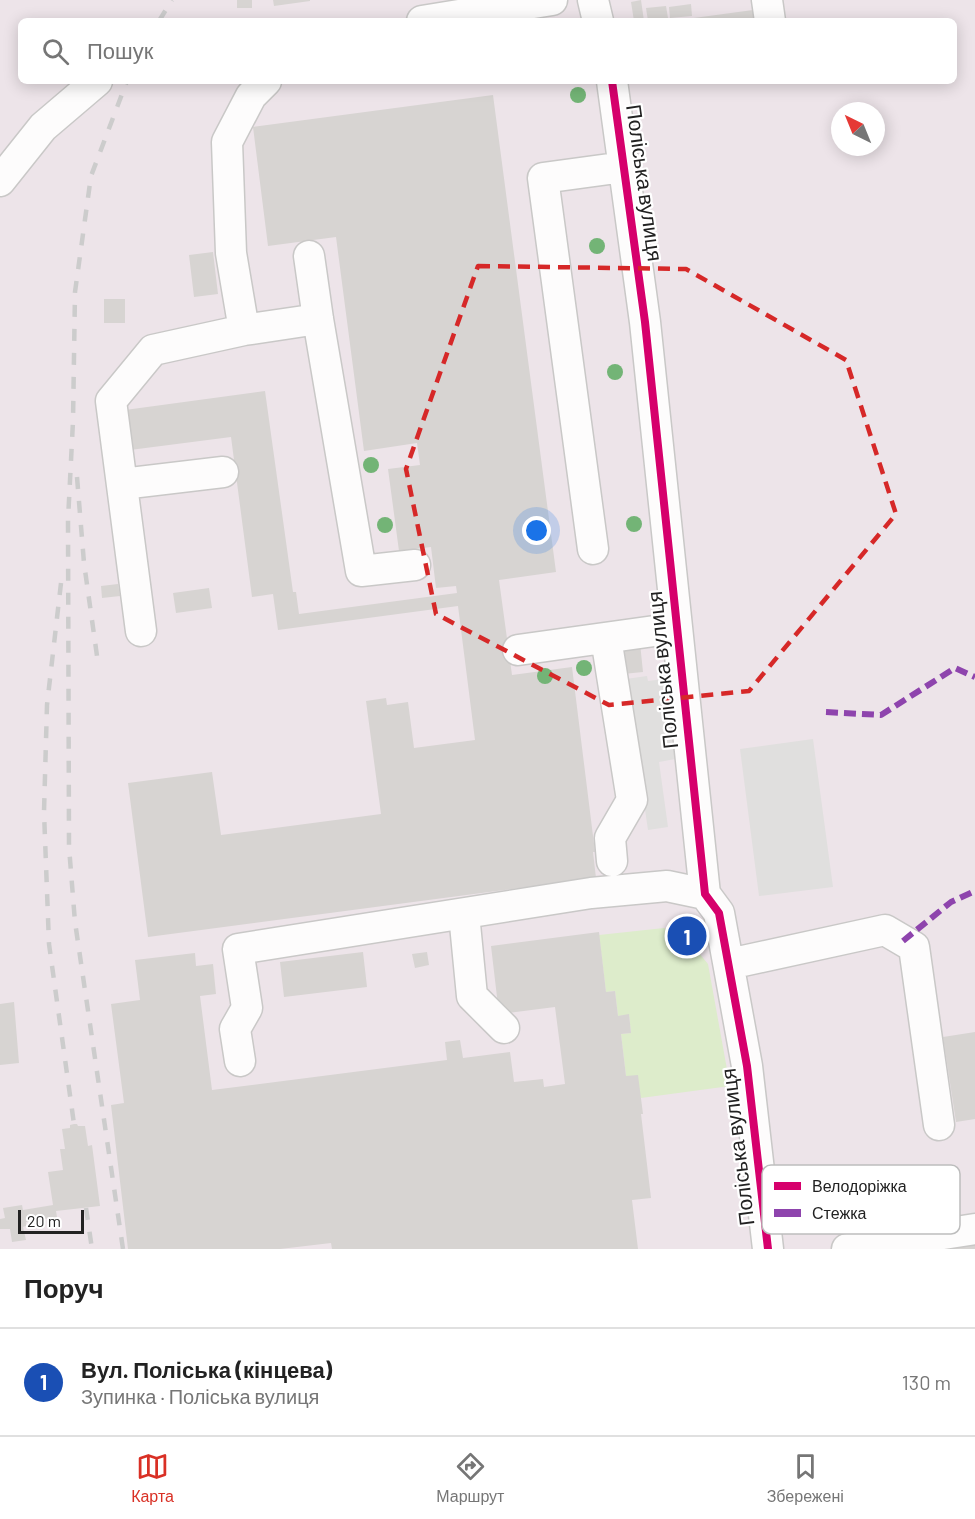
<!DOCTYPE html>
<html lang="uk">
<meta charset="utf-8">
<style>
:root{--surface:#fff;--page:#f6f6f6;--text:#222;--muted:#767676;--line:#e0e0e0;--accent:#d93025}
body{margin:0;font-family:Barlow,sans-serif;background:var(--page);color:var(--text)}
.compass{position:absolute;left:831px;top:102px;width:54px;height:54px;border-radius:50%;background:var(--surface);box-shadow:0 3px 15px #0003;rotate:317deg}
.scale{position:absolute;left:18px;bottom:15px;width:66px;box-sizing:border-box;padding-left:6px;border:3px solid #222;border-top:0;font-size:16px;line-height:21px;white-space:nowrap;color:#222;-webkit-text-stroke:4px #fff;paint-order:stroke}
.you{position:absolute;left:537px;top:531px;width:21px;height:21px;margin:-15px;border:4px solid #fff;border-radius:50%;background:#1a73e8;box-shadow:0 0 0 9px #1a73e833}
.badge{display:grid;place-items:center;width:39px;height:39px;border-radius:50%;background:var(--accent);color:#fff;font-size:20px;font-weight:700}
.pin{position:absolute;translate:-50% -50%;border:3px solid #fff;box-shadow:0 2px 6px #0006}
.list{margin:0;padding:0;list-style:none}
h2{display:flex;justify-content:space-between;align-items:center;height:78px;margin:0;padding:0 24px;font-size:26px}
h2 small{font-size:20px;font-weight:400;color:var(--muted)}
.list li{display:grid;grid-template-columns:39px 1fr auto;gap:18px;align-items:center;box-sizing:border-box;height:108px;padding:0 24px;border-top:2px solid var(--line)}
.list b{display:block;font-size:22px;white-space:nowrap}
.list p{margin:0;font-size:20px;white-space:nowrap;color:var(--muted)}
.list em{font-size:20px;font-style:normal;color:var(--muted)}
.icon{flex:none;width:33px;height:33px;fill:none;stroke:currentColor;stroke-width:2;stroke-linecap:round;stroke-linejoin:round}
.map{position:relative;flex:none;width:975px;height:1249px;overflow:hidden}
.search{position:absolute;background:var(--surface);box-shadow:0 3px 15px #0003;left:18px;right:18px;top:18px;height:66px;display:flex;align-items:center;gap:15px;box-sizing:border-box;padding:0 21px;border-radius:9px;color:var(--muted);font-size:22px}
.sheet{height:186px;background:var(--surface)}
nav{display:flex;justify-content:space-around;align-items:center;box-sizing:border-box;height:84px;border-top:2px solid var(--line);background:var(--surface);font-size:16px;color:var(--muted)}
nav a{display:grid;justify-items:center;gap:3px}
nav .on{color:var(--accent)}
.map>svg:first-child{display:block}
.industrial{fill:#ede4e9;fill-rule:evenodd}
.grass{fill:#ddeccb}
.parking{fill:#e0dfde}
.building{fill:#d7d4d2}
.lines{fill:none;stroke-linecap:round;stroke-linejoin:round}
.minor-casing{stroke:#c9c8c7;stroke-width:33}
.minor{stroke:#fdfcfc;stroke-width:30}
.rail{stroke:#ccc;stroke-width:4.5;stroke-dasharray:12 12;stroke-linecap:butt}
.quiet{stroke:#8e44ad;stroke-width:6;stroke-dasharray:12 6;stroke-linecap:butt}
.cycleway-casing{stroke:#fff;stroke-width:11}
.cycleway{stroke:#d6006c;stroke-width:8}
.tree{fill:#73b476}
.marked{fill:none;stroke:#d62828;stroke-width:4.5;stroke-dasharray:12 8;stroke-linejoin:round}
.labels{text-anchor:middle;stroke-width:4.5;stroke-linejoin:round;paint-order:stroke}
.street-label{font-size:21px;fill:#222;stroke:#fff}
.key{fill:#fff;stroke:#bdbdbd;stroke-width:1.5}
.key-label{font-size:16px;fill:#222}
</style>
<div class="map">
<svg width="975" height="1249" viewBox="0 0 975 1249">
<rect width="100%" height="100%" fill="#f0eeeb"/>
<!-- industrial -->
<path class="industrial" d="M0 0H975V1249H0ZM21 21H954V81H21ZM840 111H876V147H840Z"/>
<!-- grass -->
<path class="grass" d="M664 928 689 941 708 964 730 1086 641 1098 626 1076 621 1034 631 1033 629 1015 618 1016 615 991 606 992 599 935Z"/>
<!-- parking -->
<path class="parking" d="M647 676 648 681 664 679 675 759 659 762 668 827 648 830 626 679Z
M813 739 833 887 759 896 740 749Z"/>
<!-- building -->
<path class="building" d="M237 0H252V8H237Z
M273 0H310V1L274 6Z
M641 0 644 21H634L631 2Z
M691 4 692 16 670 18 669 7Z
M666 6 668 18 648 21 646 8Z
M753 10 755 21H680L679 20Z
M493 95 556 572 499 580 512 675 572 667 595 852H593L596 878 148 937 128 783 212 772 221 835 381 814 366 701 386 698 387 705 408 702 414 748 475 740 458 606 278 630 273 594 252 597 231 437 130 450 125 410 265 391 293 592H296L299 614 457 593 456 586 436 588 431 547 399 551 388 469 420 465 417 443 364 451 336 237 268 246 253 127Z
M213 252 218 294 194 297 189 255Z
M104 299H125V323H104Z
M118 584 120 596 102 598 101 586Z
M209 588 212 608 176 613 173 593Z
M640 643 643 672 623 674 620 645Z
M599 932 606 992 615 991 618 1016 629 1014 631 1033 621 1034 626 1076 638 1075 643 1114H641L651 1198 632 1200 638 1249H332L331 1243 280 1249H128L111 1105 124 1103 111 1004 140 1000 135 960 195 953 196 966 213 964 216 994 200 996 212 1090 447 1060 445 1042 460 1040 463 1058 510 1052 514 1082 543 1079 544 1087 565 1084 555 1007 499 1014 491 946Z
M363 952 367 987 284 997 280 962Z
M427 952 429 965 415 968 412 954Z
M14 1002 19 1063 0 1065V1004Z
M975 1032V1119L956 1122 943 1037Z
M74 1124H77L78 1126H85L88 1146 92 1145 100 1206 56 1211 57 1217 26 1222V1226L23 1227 26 1240 12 1242 10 1229H0V1219L5 1218 3 1208 22 1205 23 1210 53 1205 48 1172 63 1170 60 1149H65L62 1129 70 1128V1125Z
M975 1243V1249H946L945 1248Z"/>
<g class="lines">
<defs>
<path id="minor" d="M593 0 598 21
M767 0 770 21
M422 21 552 0
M266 81 251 96 227 142 231 253 244 330 318 319
M612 81 645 322 705 894 719 913 747 1066 768 1249
M0 181 43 127 97 81
M309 256 318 319 361 571 415 565
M122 484 223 472
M593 549 543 178 624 167
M141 631 111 401 153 350 244 330
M606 638 632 800 610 838 612 861
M518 650 676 628
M464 914 472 996 504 1028
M729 964 885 930 914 947 939 1125
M240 1061 235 1029 247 1008 238 949 591 893 667 886 705 894
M847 1249 975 1229"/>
</defs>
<!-- minor casing -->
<use href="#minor" class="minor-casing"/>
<!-- minor -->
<use href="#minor" class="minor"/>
<!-- rail -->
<path class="rail" d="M159 21 172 0
M77 477 84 563 97 656
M61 583 47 705 44 812 49 944 74 1124
M86 1208 92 1249
M123 1249 75 922 69 847 68 520 73 421 75 292 91 176 127 81"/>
<!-- quiet -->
<path class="quiet" d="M826 712 881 715 955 668 975 677
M903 941 951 902 975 891"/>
<defs>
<path id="cycleway" d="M612 81 645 322 705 894 719 913 747 1066 768 1249"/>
</defs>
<!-- cycleway casing -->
<use href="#cycleway" class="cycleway-casing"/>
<!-- cycleway -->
<use href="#cycleway" class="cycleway"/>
</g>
<!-- trees -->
<g class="tree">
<circle cx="578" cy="95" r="8"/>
<circle cx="597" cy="246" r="8"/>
<circle cx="615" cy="372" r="8"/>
<circle cx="371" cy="465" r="8"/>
<circle cx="634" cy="524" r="8"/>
<circle cx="385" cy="525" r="8"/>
<circle cx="584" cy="668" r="8"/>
<circle cx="545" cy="676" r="8"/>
</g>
<!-- marked area -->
<path class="marked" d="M478 266 686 269 846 360 896 514 749 691 609 705 436 614 406 469Z"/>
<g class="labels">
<!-- street labels -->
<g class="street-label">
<text transform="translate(644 183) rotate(82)" y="7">Поліська вулиця</text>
<text transform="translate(663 670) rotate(-96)" y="7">Поліська вулиця</text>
<text transform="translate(738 1147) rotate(-97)" y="7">Поліська вулиця</text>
</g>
</g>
<!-- legend -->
<rect x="762" y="1165" width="198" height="69" rx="9" class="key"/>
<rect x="774" y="1182" width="27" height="8" fill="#d6006c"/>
<rect x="774" y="1209" width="27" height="8" fill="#8e44ad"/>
<g class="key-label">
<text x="812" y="1192">Велодоріжка</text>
<text x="812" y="1219">Стежка</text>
</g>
</svg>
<svg class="compass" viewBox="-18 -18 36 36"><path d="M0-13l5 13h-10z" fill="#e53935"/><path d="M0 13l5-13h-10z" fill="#767676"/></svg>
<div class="scale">20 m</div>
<div class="you"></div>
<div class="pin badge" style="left:687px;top:936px;background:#1a4fb4">1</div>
<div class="search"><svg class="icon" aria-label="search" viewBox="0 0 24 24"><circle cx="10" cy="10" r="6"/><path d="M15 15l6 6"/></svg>Пошук</div>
</div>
<section class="sheet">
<h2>Поруч<small></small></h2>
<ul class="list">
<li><span class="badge" style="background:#1a4fb4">1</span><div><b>Вул. Поліська (кінцева)</b><p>Зупинка · Поліська вулиця</p></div><em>130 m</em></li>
</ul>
</section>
<nav>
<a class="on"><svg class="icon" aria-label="map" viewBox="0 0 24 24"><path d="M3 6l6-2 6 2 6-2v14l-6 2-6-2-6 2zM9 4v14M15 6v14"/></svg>Карта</a>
<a><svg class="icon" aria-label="directions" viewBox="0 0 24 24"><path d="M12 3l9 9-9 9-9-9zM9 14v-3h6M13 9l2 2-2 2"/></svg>Маршрут</a>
<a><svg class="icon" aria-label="saved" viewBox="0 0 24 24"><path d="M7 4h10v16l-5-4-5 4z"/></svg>Збережені</a>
</nav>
